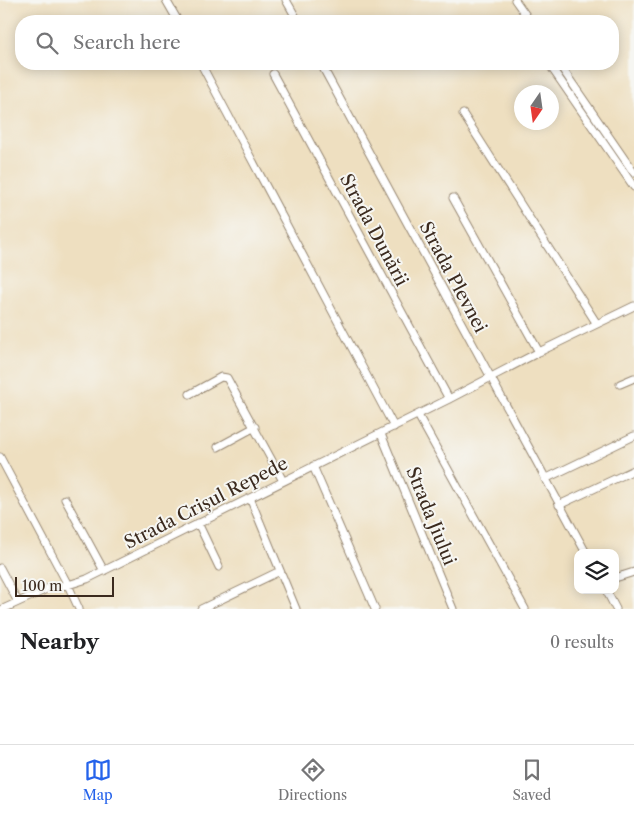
<!DOCTYPE html>
<meta charset="utf-8">
<style>
:root{--surface:#fff;--page:#f6f6f6;--text:#202124;--muted:#757577;--line:#e0e0e0;--accent:#2563eb}
body{margin:0;font-family:"Libre Caslon Text",serif;background:var(--page);color:var(--text)}
.controls{position:absolute;right:15px;bottom:15px;display:grid;overflow:hidden;border-radius:10px;box-shadow:0 2px 12px #0003}
.controls button{width:45px;height:45px;display:grid;place-items:center;padding:0;border:0;border-bottom:1px solid var(--line);background:var(--surface);color:var(--text);font:25px sans-serif}
.compass{position:absolute;left:514px;top:85px;width:45px;height:45px;border-radius:50%;background:var(--surface);box-shadow:0 2px 12px #0003;rotate:193deg}
.scale{position:absolute;left:15px;bottom:12px;width:99px;box-sizing:border-box;padding-left:5px;border:2px solid #3b2a1e;border-top:0;font-size:14px;line-height:18px;white-space:nowrap;color:#3b2a1e;-webkit-text-stroke:4px #f6f6f2;paint-order:stroke}
.list{margin:0;padding:0;list-style:none}
h2{display:flex;justify-content:space-between;align-items:center;height:65px;margin:0;padding:0 20px;font-size:21px}
h2 small{font-size:16px;font-weight:400;color:var(--muted)}
.icon{flex:none;width:28px;height:28px;fill:none;stroke:currentColor;stroke-width:2;stroke-linecap:round;stroke-linejoin:round}
.map{position:relative;flex:none;width:634px;height:609px;overflow:hidden}
.search{position:absolute;background:var(--surface);box-shadow:0 2px 12px #0003;left:15px;right:15px;top:15px;height:55px;display:flex;align-items:center;gap:12px;box-sizing:border-box;padding:0 18px;border-radius:20px;color:var(--muted);font-size:19px}
.sheet{height:135px;background:var(--surface)}
nav{display:flex;justify-content:space-around;align-items:center;box-sizing:border-box;height:70px;border-top:1px solid var(--line);background:var(--surface);font-size:14px;color:var(--muted)}
nav a{display:grid;justify-items:center;gap:2px}
nav .on{color:var(--accent)}
.map>svg:first-child{display:block}
.lines{fill:none;stroke-linecap:round;stroke-linejoin:round}
.minor-casing{stroke:#94846f;stroke-width:9}
.minor{stroke:#fff;stroke-width:7}
.labels{text-anchor:middle;stroke-width:4;stroke-linejoin:round;paint-order:stroke}
.street-label{font-size:18px;fill:#3b2a1e;stroke:#f6f6f2}
</style>
<div class="map">
<svg width="634" height="609" viewBox="0 0 634 609">
<rect width="100%" height="100%" fill="#f6f6f2"/>
<filter id="ink" filterUnits="userSpaceOnUse"><feTurbulence type="fractalNoise" baseFrequency=".02" numOctaves="2"/><feDisplacementMap in="SourceGraphic" scale="10" xChannelSelector="R" yChannelSelector="G"/><feConvolveMatrix kernelMatrix="1 2 1 2 8 2 1 2 1" color-interpolation-filters="sRGB"/></filter>
<filter id="wash" filterUnits="userSpaceOnUse"><feTurbulence type="fractalNoise" baseFrequency=".0096" numOctaves="4" result="noise"/><feDisplacementMap in="SourceGraphic" scale="20" xChannelSelector="R" yChannelSelector="G"/><feGaussianBlur stdDeviation="1.12" result="paint"/><feColorMatrix in="noise" values="0 0 0 0 0 0 0 0 0 0 0 0 0 0 0 0 0 1.4 0 .05"/><feComposite in="paint" operator="in"/></filter>
<g filter="url(#wash)">
<rect width="100%" height="100%" fill="#eedfc0"/>
</g>
<g filter="url(#ink)">
<g class="lines">
<defs>
<path id="minor" d="M166 0 178 21
M286 0 298 21
M515 0 530 21
M201 64 394 427
M321 64 586 553
M549 64 634 187
M559 64 634 173
M273 74 449 399
M463 114 597 324
M453 198 539 352
M620 384 634 378
M190 394 221 377 227 378 283 481
M418 415 525 609
M381 434 453 609
M218 447 255 427
M0 457 68 585 79 609
M313 466 375 609
M545 479 634 436
M250 498 296 609
M65 499 104 571
M559 505 634 470
M198 523 219 567
M0 568 18 602
M615 578 634 572
M606 590 616 609
M3 609 51 587 68 585 87 579 449 399 539 352 634 306
M201 609 280 571"/>
</defs>
<!-- minor casing -->
<use href="#minor" class="minor-casing"/>
<!-- minor -->
<use href="#minor" class="minor"/>
</g>
</g>
<g class="labels">
<!-- street labels -->
<g class="street-label">
<text transform="translate(374 230) rotate(62)" y="6">Strada Dunării</text>
<text transform="translate(453 277) rotate(62)" y="6">Strada Plevnei</text>
<text transform="translate(206 503) rotate(-27)" y="6">Strada Crișul Repede</text>
<text transform="translate(431 516) rotate(68)" y="6">Strada Jiului</text>
</g>
</g>
</svg>
<div class="controls">
<button><svg class="icon" aria-label="layers" viewBox="0 0 24 24"><path d="M12 4l9 5-9 5-9-5zM3 14l9 5 9-5"/></svg></button>
</div>
<svg class="compass" viewBox="-18 -18 36 36"><path d="M0-13l5 13h-10z" fill="#e53935"/><path d="M0 13l5-13h-10z" fill="#757577"/></svg>
<div class="scale">100 m</div>
<div class="search"><svg class="icon" aria-label="search" viewBox="0 0 24 24"><circle cx="10" cy="10" r="6"/><path d="M15 15l6 6"/></svg>Search here</div>
</div>
<section class="sheet">
<h2>Nearby<small>0 results</small></h2>
<ul class="list">
</ul>
</section>
<nav>
<a class="on"><svg class="icon" aria-label="map" viewBox="0 0 24 24"><path d="M3 6l6-2 6 2 6-2v14l-6 2-6-2-6 2zM9 4v14M15 6v14"/></svg>Map</a>
<a><svg class="icon" aria-label="directions" viewBox="0 0 24 24"><path d="M12 3l9 9-9 9-9-9zM9 14v-3h6M13 9l2 2-2 2"/></svg>Directions</a>
<a><svg class="icon" aria-label="saved" viewBox="0 0 24 24"><path d="M7 4h10v16l-5-4-5 4z"/></svg>Saved</a>
</nav>
